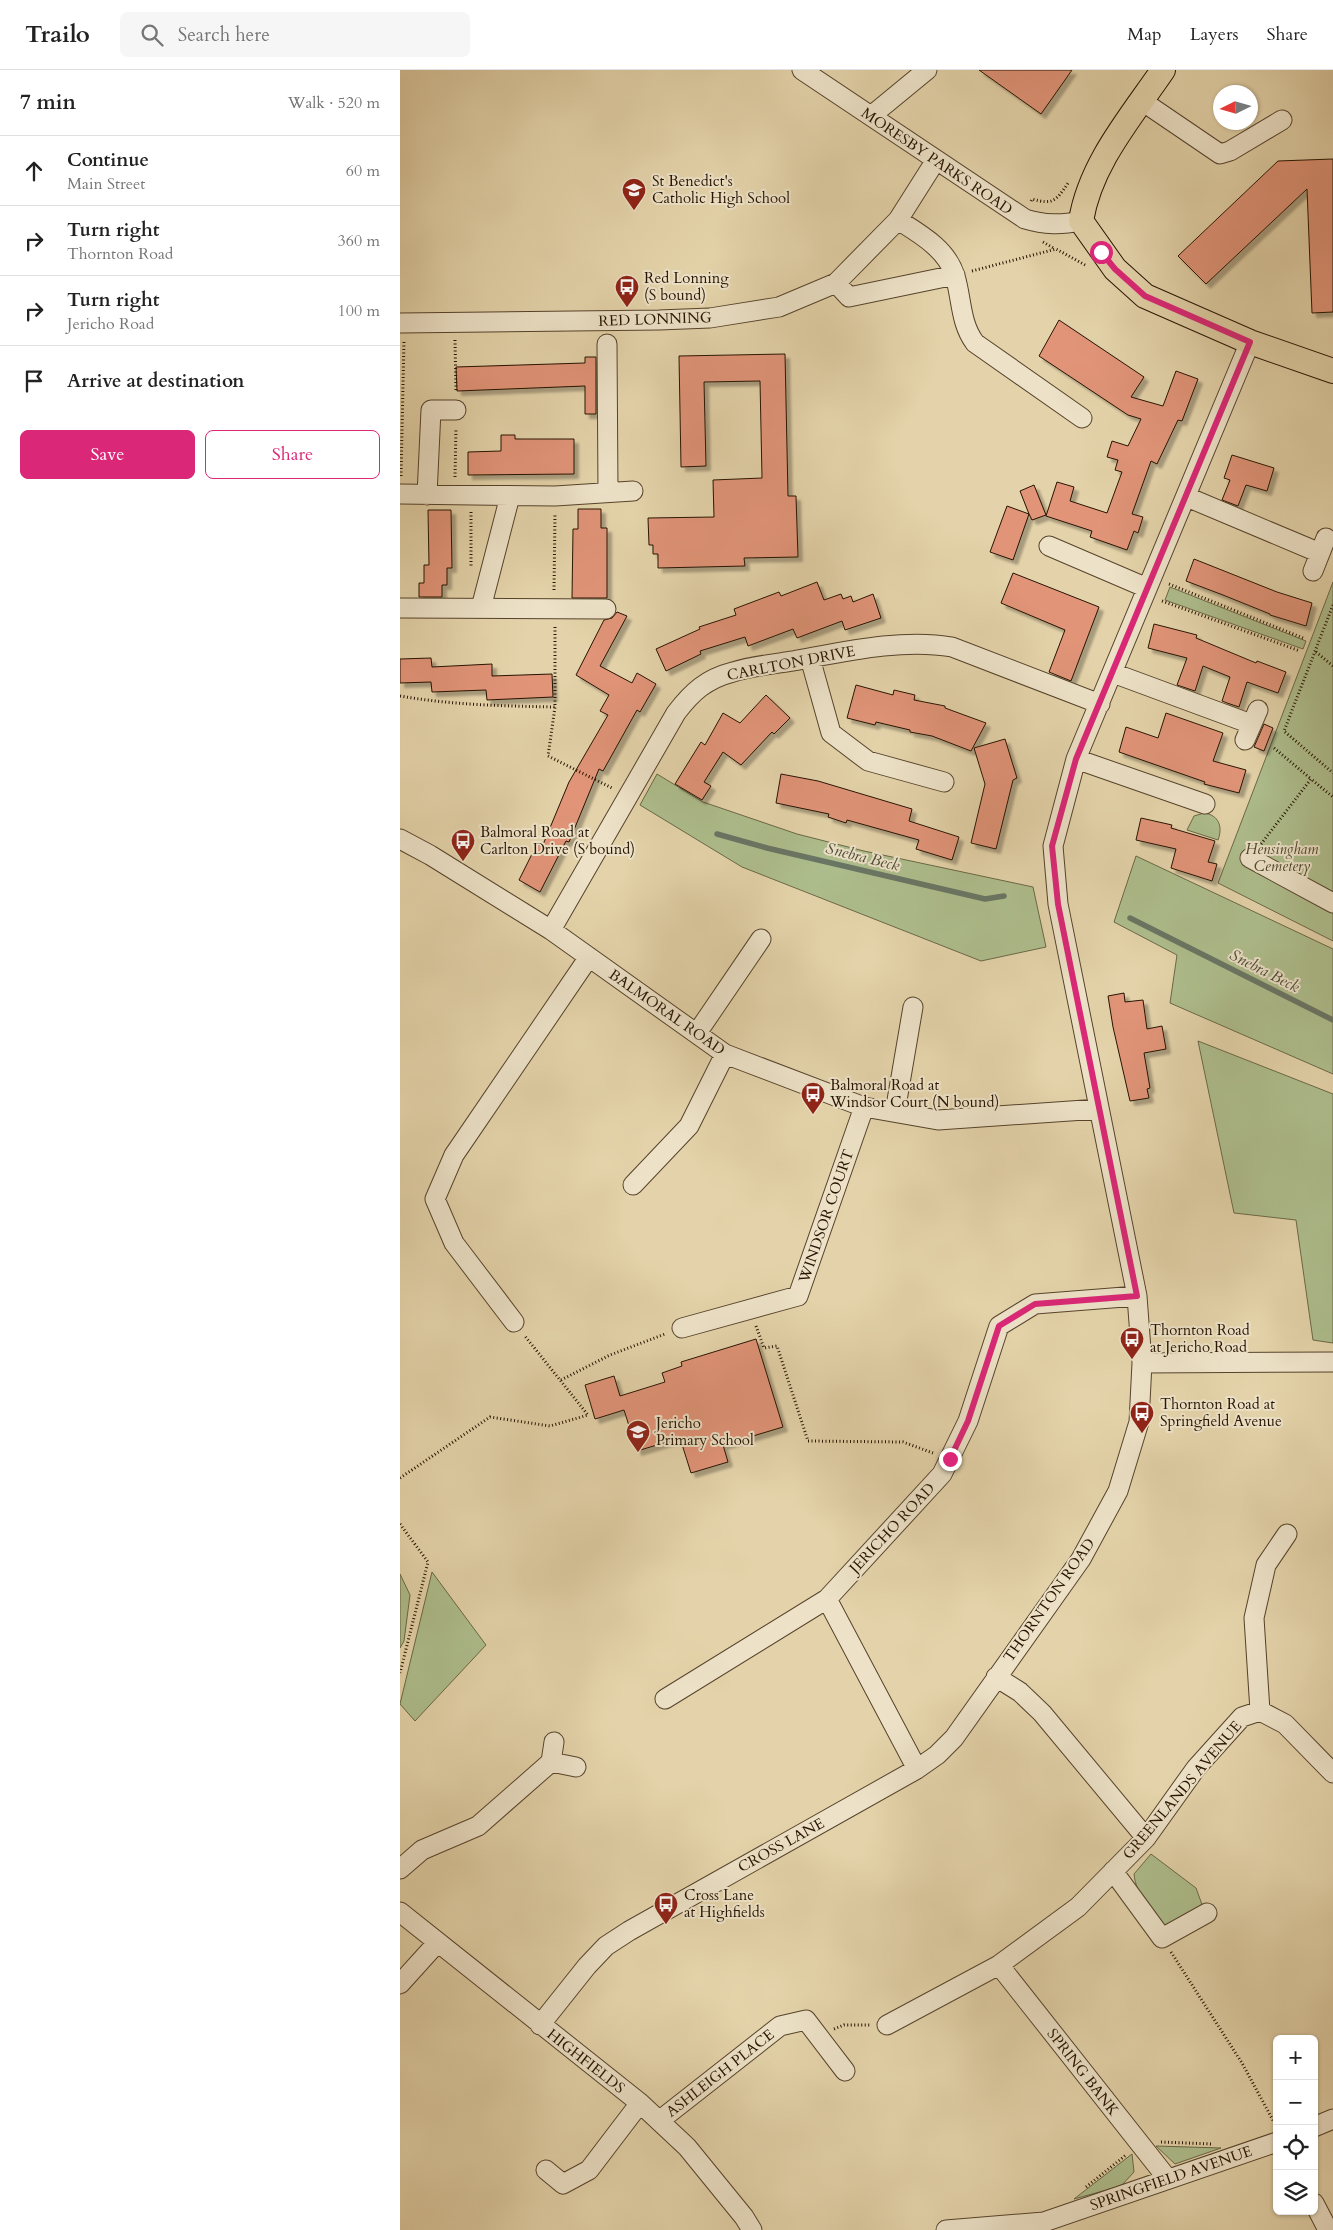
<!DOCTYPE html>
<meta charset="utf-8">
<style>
:root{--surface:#fff;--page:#f6f6f6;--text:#222;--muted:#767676;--line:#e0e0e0;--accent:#db2777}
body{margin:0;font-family:Cardo,serif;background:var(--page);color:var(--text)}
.controls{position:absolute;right:15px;bottom:15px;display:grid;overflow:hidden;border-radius:8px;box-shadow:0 1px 4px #0004}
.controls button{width:45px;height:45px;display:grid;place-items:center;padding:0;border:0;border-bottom:1px solid var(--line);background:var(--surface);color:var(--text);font:25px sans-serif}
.compass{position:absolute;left:813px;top:15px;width:45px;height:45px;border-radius:50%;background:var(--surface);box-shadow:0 1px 4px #0004;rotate:265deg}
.stop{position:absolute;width:15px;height:15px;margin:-11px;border:4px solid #db2777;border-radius:50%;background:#fff}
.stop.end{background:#db2777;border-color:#fff;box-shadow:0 1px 5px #0008}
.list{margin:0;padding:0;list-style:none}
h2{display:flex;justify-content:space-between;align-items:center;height:65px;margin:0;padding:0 20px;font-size:21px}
h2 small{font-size:16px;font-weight:400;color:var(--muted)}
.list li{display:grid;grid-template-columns:32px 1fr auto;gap:15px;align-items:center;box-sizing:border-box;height:70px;padding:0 20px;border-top:1px solid var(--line)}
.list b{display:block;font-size:19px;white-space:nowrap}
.list p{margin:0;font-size:16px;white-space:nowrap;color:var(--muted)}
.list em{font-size:16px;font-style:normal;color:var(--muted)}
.actions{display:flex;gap:10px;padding:15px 20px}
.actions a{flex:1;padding:11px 0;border:1px solid var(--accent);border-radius:8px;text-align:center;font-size:18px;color:var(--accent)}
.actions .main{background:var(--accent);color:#fff}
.icon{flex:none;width:28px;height:28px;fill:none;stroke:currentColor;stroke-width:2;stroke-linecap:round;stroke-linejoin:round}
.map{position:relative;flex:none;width:933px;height:2160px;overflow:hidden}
header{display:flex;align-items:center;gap:30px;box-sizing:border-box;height:70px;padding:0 25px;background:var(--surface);border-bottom:1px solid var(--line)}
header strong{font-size:24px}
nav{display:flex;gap:28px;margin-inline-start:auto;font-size:18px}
.search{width:350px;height:45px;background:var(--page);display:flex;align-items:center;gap:12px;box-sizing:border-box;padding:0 18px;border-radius:8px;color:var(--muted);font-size:19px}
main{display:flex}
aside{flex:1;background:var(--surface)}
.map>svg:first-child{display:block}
.green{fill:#aebe8d;stroke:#6a6847}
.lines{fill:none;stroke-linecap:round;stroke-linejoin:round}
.stream{stroke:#697665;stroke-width:5.5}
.building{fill:#e19478;stroke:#261301;filter:url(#shadow)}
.minor-casing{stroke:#56432b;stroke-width:21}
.major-casing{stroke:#261301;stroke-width:26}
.path{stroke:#261301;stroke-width:3;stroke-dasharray:1 2.5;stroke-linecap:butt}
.minor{stroke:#ede2c8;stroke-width:19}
.major{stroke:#e4d3aa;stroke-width:24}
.route{stroke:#db2777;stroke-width:6}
.labels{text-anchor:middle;stroke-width:4;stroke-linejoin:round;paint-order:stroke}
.street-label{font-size:15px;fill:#261301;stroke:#ede2c8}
.poi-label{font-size:15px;fill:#261301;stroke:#ede2c8;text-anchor:start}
.park-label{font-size:15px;font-style:italic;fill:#4f462b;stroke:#ede2c8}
.water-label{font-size:16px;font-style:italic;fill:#4d4d3b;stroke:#ede2c8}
</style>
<header>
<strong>Trailo</strong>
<div class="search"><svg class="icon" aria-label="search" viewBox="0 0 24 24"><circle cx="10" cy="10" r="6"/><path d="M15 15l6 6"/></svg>Search here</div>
<nav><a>Map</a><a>Layers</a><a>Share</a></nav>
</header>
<main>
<aside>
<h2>7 min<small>Walk · 520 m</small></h2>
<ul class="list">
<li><svg class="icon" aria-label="ahead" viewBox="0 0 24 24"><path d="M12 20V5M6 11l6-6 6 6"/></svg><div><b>Continue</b><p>Main Street</p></div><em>60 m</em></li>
<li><svg class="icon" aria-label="right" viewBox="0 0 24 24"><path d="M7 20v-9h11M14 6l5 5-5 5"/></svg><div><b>Turn right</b><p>Thornton Road</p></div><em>360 m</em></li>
<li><svg class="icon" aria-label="right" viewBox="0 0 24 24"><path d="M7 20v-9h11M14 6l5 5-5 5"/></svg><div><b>Turn right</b><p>Jericho Road</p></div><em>100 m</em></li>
<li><svg class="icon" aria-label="arrive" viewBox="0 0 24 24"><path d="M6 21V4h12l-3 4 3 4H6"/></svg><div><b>Arrive at destination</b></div></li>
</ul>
<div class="actions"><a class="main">Save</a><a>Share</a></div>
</aside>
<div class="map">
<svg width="933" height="2160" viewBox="0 0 933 2160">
<defs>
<filter id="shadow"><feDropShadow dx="4.5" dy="4.5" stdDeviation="1" flood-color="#0004"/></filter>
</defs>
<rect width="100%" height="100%" fill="#e4d3aa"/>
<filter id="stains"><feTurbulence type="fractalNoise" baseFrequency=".004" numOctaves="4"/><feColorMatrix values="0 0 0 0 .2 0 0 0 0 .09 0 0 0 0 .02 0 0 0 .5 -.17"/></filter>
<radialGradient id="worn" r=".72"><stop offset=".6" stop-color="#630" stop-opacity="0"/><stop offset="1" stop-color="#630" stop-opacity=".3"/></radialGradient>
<!-- green -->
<path class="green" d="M933 512V871L818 813Z
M770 517 906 571 903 579 765 530Z
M257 704 303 732 397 764 464 781 633 817 646 877 581 891 342 797 240 735Z
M804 743C819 745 823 757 818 770L787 760 794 746Z
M736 786 933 879V1004L770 933 777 885 714 852Z
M798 971 933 1024V1273L913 1270 896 1150 834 1143Z
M32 1502 86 1575 15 1651 0 1634Z
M0 1504 10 1525 4 1571 0 1578Z
M751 1784 796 1818 804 1840 765 1858C752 1842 736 1825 734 1804Z
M756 2076 821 2078 775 2094Z
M732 2084 734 2102 721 2116 674 2129Z"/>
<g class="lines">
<!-- stream -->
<path class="stream" d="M317 764 367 778 585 829 604 826
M730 848 933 950"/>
</g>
<!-- building -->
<path class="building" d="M579 0H672L641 44Z
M933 89V242L912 243 907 119 806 214 778 186 878 91Z
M659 250 744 307 731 327 763 336 776 301 798 309 782 351 778 350 757 394 751 391 732 444 743 447 738 463 734 461 727 480 690 467 692 461 646 446 657 412 674 417 670 431 707 443 722 402 715 400 718 390 707 387 712 371 728 376 741 349 728 345 639 286Z
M385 284 388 426H396L398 487 344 488 345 496 258 498V484H253V475H249L248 448 314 447 313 410 362 408 360 311 304 312 306 396 281 397 279 286Z
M185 287H196V344H185V316L57 321 56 297 185 293Z
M101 365H115V369H174V404L68 405V382L101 381Z
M832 385 874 398 867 421 846 415 838 436 822 430 830 410 824 408Z
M634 415 646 445 632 450 629 444 613 490 590 482 607 436 629 444 620 421Z
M178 439H201V458H207V528H172L173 459H178Z
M28 440H51L52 498H47V515H42V527H19V513H24V495H29Z
M794 489 877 522 912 533 906 556 870 545V544L823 525 786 511Z
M613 503 699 537 671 611 649 602 665 560 601 533Z
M417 512 424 530 441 524 443 529 451 526 453 532 473 524 481 548 445 560 442 551 397 568 393 559 348 576 345 567 300 581 301 584 266 601 256 579 300 559 299 557 336 545 334 539 379 522 381 526Z
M217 542 227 546 200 596 232 613 237 603 256 614 240 642 237 640 203 701 199 699 169 772 166 771 140 822 119 810 137 774 142 777 169 712 208 645 200 641 209 625 176 605 204 550 212 548Z
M754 554 797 565 796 568 856 593 857 591 886 602 878 623 847 612 839 637 827 633 822 631 830 607 803 596 795 621 777 615 787 588 748 578Z
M31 588 32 597 92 594V606L152 604 153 627 87 630 86 620 32 622 31 612 0 613V589Z
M456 615 493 625 494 620 515 625 514 630 545 636V638L586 653 571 681 532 666 510 662V660L476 652 475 655 447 648Z
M366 625 390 648 374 664 372 662 341 695 323 682 304 712 311 716 302 730 275 714 301 672 305 675 323 643 340 653Z
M766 643 823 663 813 691 846 700 839 723 804 714 805 712 719 682 726 657 758 668Z
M864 654 873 658 864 681 854 677Z
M605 669 617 708 613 710 596 779 571 773 585 714 574 678Z
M381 704 418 711 512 739 509 751 559 767 552 790 516 779 519 770 447 750 446 753 428 747 429 744 376 733Z
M741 748 772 755 771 758 815 771 808 792 817 794 812 811 771 798 776 779 736 770Z
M724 923 725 932 743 930 747 959 762 956 766 979 744 983 750 1018 747 1019 749 1028 730 1031 713 957 708 926Z
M356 1269 383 1357 323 1375 328 1392 291 1403 280 1368 237 1381 224 1340 195 1349 185 1315 214 1306 220 1326 265 1312 262 1303 282 1296 281 1292Z"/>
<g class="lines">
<defs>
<path id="minor" d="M402 0 625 149C645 155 661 155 681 151
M742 31 820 84 830 81 882 50
M471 46 527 0
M498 150C520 164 547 179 555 206 562 229 560 253 575 273L682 348
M436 213 449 227 555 205
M0 253 259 250 310 248 379 237 436 213 498 150 536 90
M207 274 208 421
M0 424 155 426 233 421
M27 425 31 340H56
M787 427 920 483
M649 476 747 518
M913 501 926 468
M0 538 206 539
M81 538 110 426
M410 588 431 663 468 691 544 712
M713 603 851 654
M845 670 858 640
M676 689 805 734
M0 769 30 785 151 860 325 984 464 1037 538 1050 699 1039
M850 788 933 833
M151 860 276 643C292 622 306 609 333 602 352 596 373 594 393 591 443 582 502 568 552 577L700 634
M297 963 361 869
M495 1042 513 937
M233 1115 289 1056 325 984
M114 1252 54 1173 35 1129 54 1085 189 887
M282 1258 398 1226 464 1037
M742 1293 933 1292
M427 1529 517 1699
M596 1607 620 1622 642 1643 746 1768
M265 1629 427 1529 542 1404 568 1351 599 1256 635 1234 737 1226
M860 1641 854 1548 866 1495 887 1464
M860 1641 885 1654 933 1703
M151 1692 154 1672
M0 1799 22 1780 78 1756 151 1692 176 1697
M713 1801 762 1868 807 1843
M0 1842 240 2033 287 2077 344 2147 352 2160
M599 1895 767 2108
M0 1914 37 1873
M140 1955 187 1896 206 1876 229 1861 517 1699 537 1685 554 1668 681 1489 718 1421 739 1352 742 1293 737 1226 658 834 653 776 676 689 850 272
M487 1955 599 1895 678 1837 746 1768 796 1698 842 1647 860 1641
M259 2051 380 1956 406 1950 445 2001
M914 2057 933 2049
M146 2100 163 2114 189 2100 240 2033
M914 2133 928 2160
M546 2160 644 2152 877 2072"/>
<path id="major" d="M763 0C731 47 690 94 681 151L715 199 745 226 850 272 933 301"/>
</defs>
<!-- minor casing -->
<use href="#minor" class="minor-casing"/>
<!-- major casing -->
<use href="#major" class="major-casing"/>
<!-- path -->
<path class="path" d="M631 131 632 129C653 135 656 131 668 113
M643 172 655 179
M572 201 656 179 687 196
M55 270 56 322
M1 406 4 270
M55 407 56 358
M71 442V498
M769 514 903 568
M154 520 155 444
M762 531 900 581
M933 535 884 661 933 703
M155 557V637L148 686 212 718
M916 582 933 596
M0 626C52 635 103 636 155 637
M874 678 911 709
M861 774 911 709 933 727
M356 1256 364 1278 377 1276 408 1371 503 1372 533 1383
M161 1310 210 1285 265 1264
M0 1408 90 1347 150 1356 188 1345 124 1265
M0 1454 28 1492 0 1603
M771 1882 842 1993 875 2054
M434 1959 444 1955H470
M761 2072 812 2074
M686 2117 726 2085"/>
<!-- minor -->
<use href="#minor" class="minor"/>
<!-- major -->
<use href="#major" class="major"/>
</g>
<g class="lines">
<!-- route -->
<path class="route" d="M550 1389 568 1351 599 1256 635 1234 737 1226 658 834 652 776 676 689 850 272 745 226 715 199 701 182"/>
</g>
<!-- icons -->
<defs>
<symbol id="school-pin" viewBox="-11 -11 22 30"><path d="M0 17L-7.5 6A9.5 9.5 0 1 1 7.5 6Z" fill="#8f2418" stroke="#ede2c8"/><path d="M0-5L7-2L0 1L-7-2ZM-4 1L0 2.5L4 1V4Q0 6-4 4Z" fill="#fff"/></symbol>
<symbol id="bus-pin" viewBox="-11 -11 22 30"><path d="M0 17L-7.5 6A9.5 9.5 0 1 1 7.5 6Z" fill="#8f2418" stroke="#ede2c8"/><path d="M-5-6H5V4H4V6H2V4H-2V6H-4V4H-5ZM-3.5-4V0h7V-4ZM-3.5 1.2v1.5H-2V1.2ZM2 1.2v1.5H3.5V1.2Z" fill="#fff"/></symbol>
</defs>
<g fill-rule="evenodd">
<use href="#school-pin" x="220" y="106" width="28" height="38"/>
<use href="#bus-pin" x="213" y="203" width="28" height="38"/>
<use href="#bus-pin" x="49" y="757" width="28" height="38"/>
<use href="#bus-pin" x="399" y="1010" width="28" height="38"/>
<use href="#bus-pin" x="718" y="1255" width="28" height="38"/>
<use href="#bus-pin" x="728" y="1329" width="28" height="38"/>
<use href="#school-pin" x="224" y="1348" width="28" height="38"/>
<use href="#bus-pin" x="252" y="1820" width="28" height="38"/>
</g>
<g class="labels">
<!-- street labels -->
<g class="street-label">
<text transform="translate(537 91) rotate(34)" y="5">MORESBY PARKS ROAD</text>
<text transform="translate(255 249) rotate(-2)" y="5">RED LONNING</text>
<text transform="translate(391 593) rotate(-11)" y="5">CARLTON DRIVE</text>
<text transform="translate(267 942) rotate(35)" y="5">BALMORAL ROAD</text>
<text transform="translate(426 1146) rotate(-71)" y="5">WINDSOR COURT</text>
<text transform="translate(492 1458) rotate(-47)" y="5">JERICHO ROAD</text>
<text transform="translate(649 1530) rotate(-55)" y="5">THORNTON ROAD</text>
<text transform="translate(782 1720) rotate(-50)" y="5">GREENLANDS AVENUE</text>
<text transform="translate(381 1775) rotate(-29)" y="5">CROSS LANE</text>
<text transform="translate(186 1991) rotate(38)" y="5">HIGHFIELDS</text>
<text transform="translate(683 2002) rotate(52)" y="5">SPRING BANK</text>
<text transform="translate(320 2003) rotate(-38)" y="5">ASHLEIGH PLACE</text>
<text transform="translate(771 2108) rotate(-19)" y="5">SPRINGFIELD AVENUE</text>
</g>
<!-- poi labels -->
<g class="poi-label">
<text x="252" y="116">St Benedict's<tspan x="252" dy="17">Catholic High School</tspan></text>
<text x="244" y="213">Red Lonning<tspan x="244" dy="17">(S bound)</tspan></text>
<text x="80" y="767">Balmoral Road at<tspan x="80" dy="17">Carlton Drive (S bound)</tspan></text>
<text x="430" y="1020">Balmoral Road at<tspan x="430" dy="17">Windsor Court (N bound)</tspan></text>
<text x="750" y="1265">Thornton Road<tspan x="750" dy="17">at Jericho Road</tspan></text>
<text x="760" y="1339">Thornton Road at<tspan x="760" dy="17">Springfield Avenue</tspan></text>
<text x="256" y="1358">Jericho<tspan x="256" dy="17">Primary School</tspan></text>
<text x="284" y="1830">Cross Lane<tspan x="284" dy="17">at Highfields</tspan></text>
</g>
<!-- park labels -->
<g class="park-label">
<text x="882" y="784">Hensingham<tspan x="882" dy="17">Cemetery</tspan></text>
</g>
<!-- water labels -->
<g class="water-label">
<text transform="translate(463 786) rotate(14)" y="6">Snebra Beck</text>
<text transform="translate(865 900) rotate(27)" y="6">Snebra Beck</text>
</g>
</g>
<rect width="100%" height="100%" filter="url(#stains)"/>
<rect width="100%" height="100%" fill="url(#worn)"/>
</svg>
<div class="controls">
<button>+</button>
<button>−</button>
<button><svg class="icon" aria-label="locate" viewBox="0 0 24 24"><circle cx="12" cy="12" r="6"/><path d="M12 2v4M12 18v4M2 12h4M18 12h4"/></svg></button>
<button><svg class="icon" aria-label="layers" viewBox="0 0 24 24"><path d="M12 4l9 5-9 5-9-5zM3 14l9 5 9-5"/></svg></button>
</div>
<svg class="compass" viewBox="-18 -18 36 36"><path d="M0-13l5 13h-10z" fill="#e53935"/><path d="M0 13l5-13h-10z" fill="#767676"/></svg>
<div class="stop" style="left:701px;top:182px"></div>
<div class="stop end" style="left:550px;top:1389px"></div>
</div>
</main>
